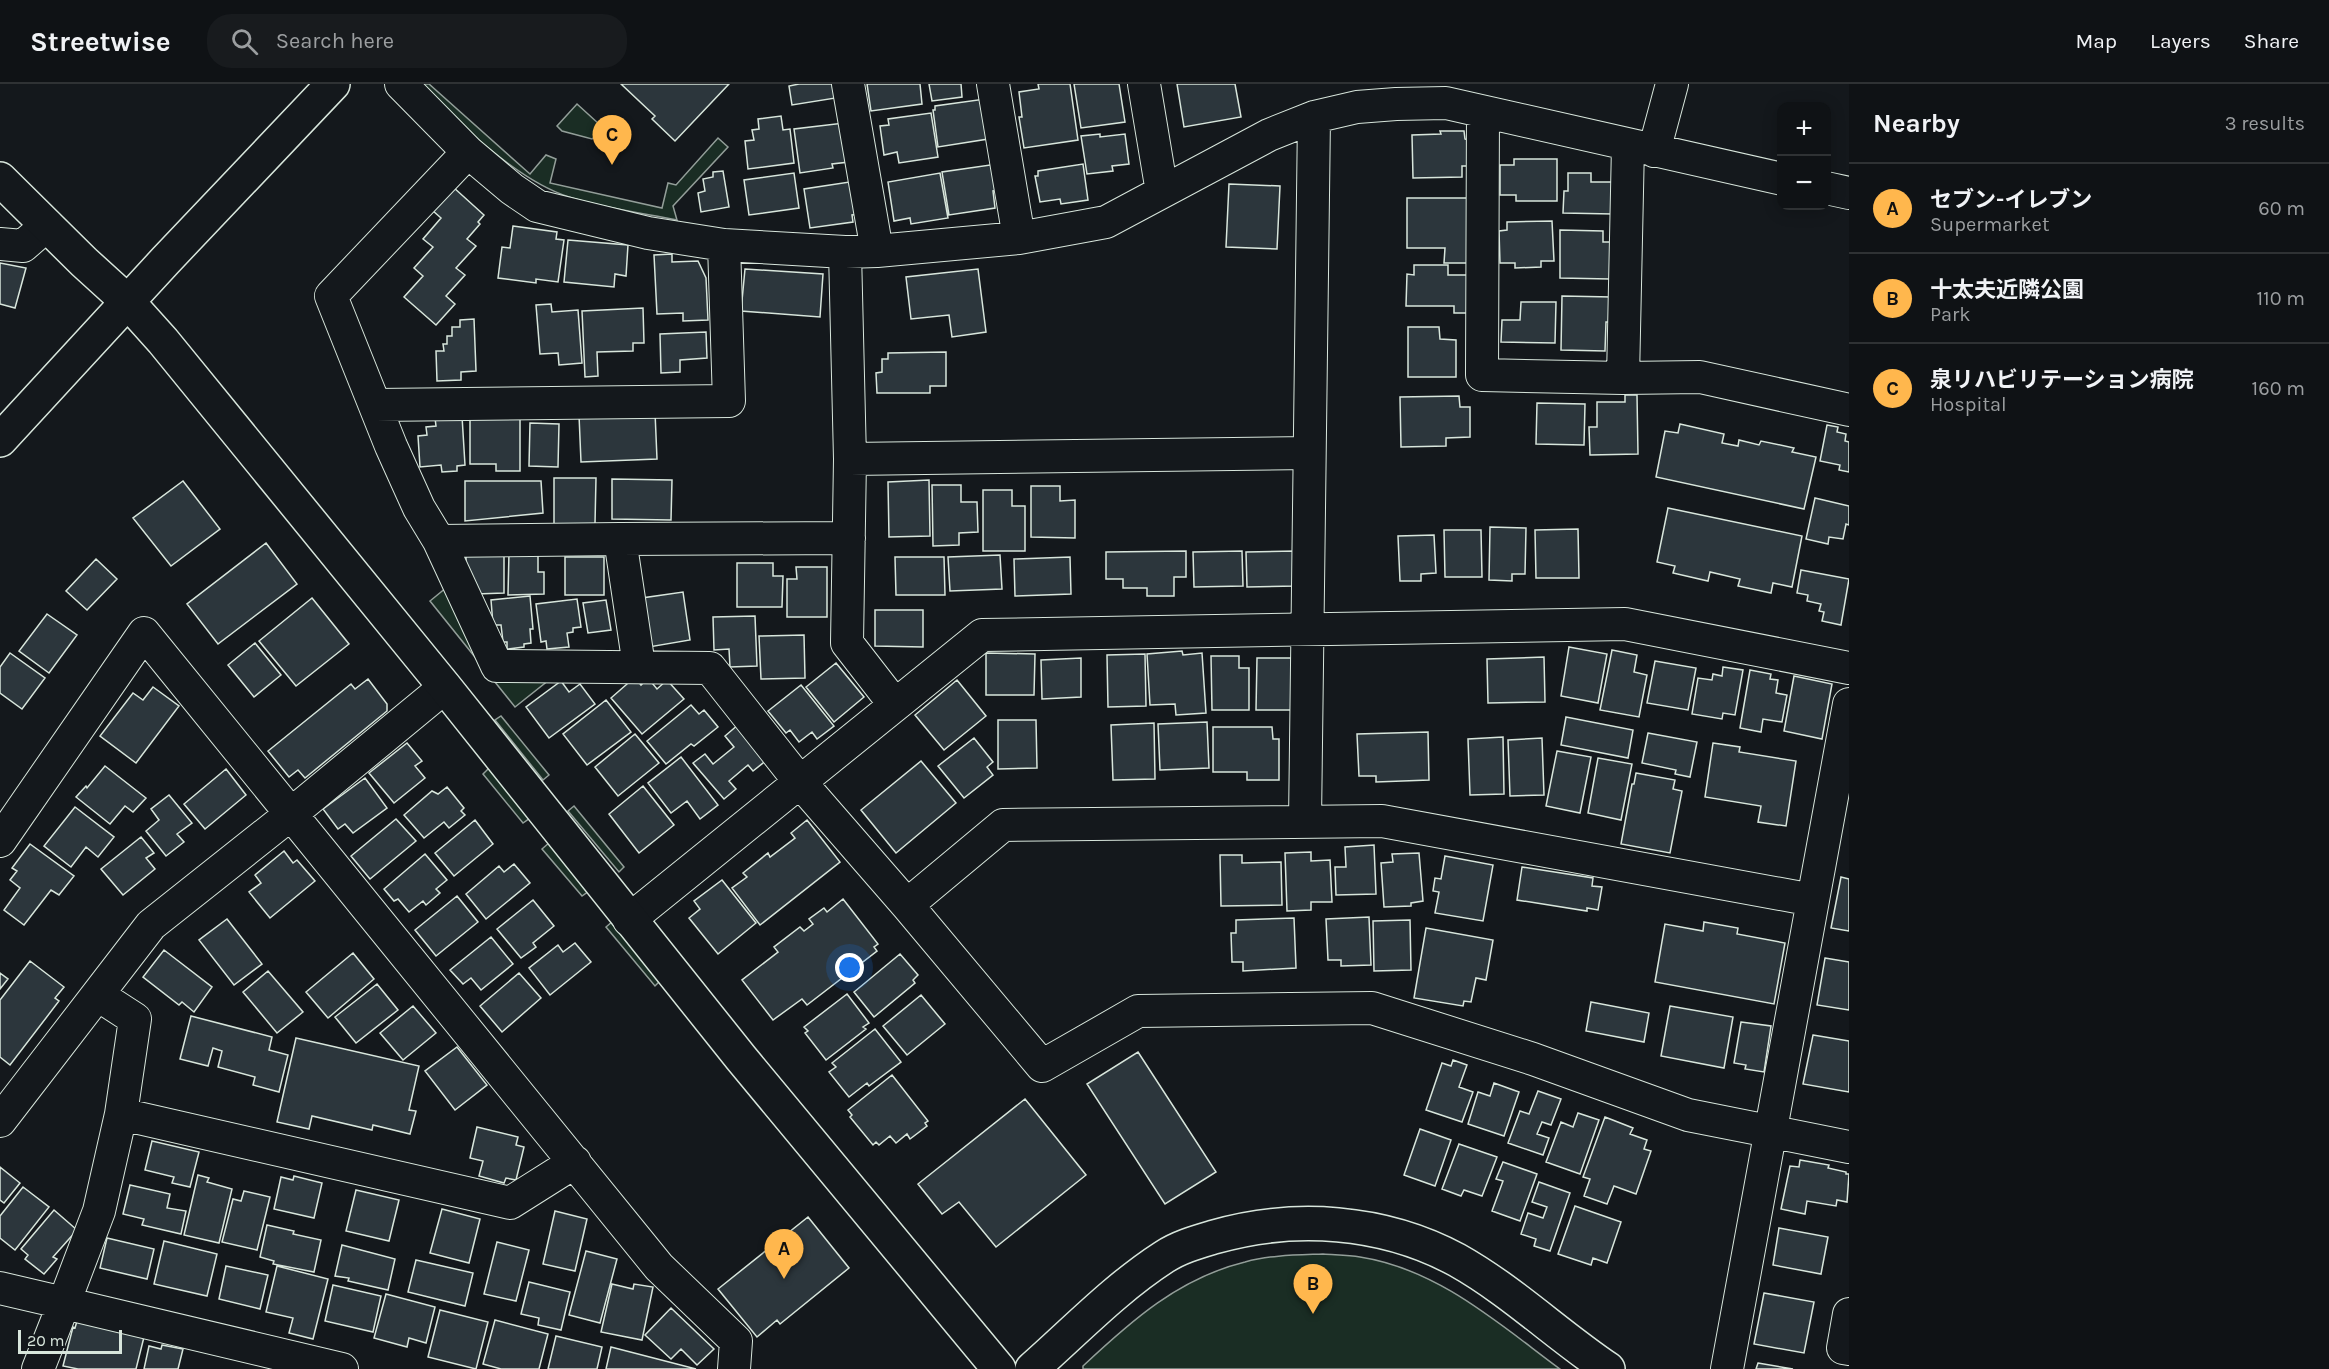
<!DOCTYPE html>
<meta charset="utf-8">
<style>
:root{--surface:#0f1215;--page:#181b1e;--text:#f1f3f6;--muted:#9b9ea0;--line:#2f3234;--accent:#ffb74d}
body{margin:0;font-family:Karla,"Noto Sans JP",sans-serif;background:var(--page);color:var(--text)}
.controls{position:absolute;right:18px;top:18px;display:grid;overflow:hidden;border-radius:12px;box-shadow:0 3px 15px #0003}
.controls button{width:54px;height:54px;display:grid;place-items:center;padding:0;border:0;border-bottom:2px solid var(--line);background:var(--surface);color:var(--text);font:30px sans-serif}
.scale{position:absolute;left:18px;bottom:15px;width:104px;box-sizing:border-box;padding-left:6px;border:3px solid #d8e6dc;border-top:0;font-size:16px;line-height:21px;white-space:nowrap;color:#d8e6dc;-webkit-text-stroke:4px #14181c;paint-order:stroke}
.you{position:absolute;left:850px;top:884px;width:21px;height:21px;margin:-15px;border:4px solid #fff;border-radius:50%;background:#1a73e8;box-shadow:0 0 0 9px #1a73e833}
.badge{display:grid;place-items:center;width:39px;height:39px;border-radius:50%;background:var(--accent);color:#111;font-size:20px;font-weight:700}
.pin{position:absolute;translate:-50% -50px;filter:drop-shadow(0 2px 3px #0008)}
.pin::after{content:'';position:absolute;top:32px;width:21px;height:18px;background:inherit;clip-path:polygon(0 0,100% 0,50% 100%)}
.list{margin:0;padding:0;list-style:none}
h2{display:flex;justify-content:space-between;align-items:center;height:78px;margin:0;padding:0 24px;font-size:26px}
h2 small{font-size:20px;font-weight:400;color:var(--muted)}
.list li{display:grid;grid-template-columns:39px 1fr auto;gap:18px;align-items:center;box-sizing:border-box;height:90px;padding:0 24px;border-top:2px solid var(--line)}
.list b{display:block;font-size:22px;white-space:nowrap}
.list p{margin:0;font-size:20px;white-space:nowrap;color:var(--muted)}
.list em{font-size:20px;font-style:normal;color:var(--muted)}
.icon{flex:none;width:33px;height:33px;fill:none;stroke:currentColor;stroke-width:2;stroke-linecap:round;stroke-linejoin:round}
.map{position:relative;flex:none;width:1849px;height:1285px;overflow:hidden}
header{display:flex;align-items:center;gap:36px;box-sizing:border-box;height:84px;padding:0 30px;background:var(--surface);border-bottom:2px solid var(--line)}
header strong{font-size:28px}
nav{display:flex;gap:33px;margin-inline-start:auto;font-size:21px}
.search{width:420px;height:54px;background:var(--page);display:flex;align-items:center;gap:15px;box-sizing:border-box;padding:0 21px;border-radius:24px;color:var(--muted);font-size:22px}
main{display:flex}
aside{flex:1;background:var(--surface)}
.map>svg:first-child{display:block}
.green{fill:#1a2d24;stroke:#939e99;stroke-width:1.5}
.building{fill:#2c363c;stroke:#d8e6dc;stroke-width:1.5}
.lines{fill:none;stroke-linecap:round;stroke-linejoin:round}
.minor-casing{stroke:#d8e6dc;stroke-width:34}
.tertiary-casing{stroke:#d8e6dc;stroke-width:36}
.minor{stroke:#14181c;stroke-width:32}
.tertiary{stroke:#14181c;stroke-width:33}
</style>
<header>
<strong>Streetwise</strong>
<div class="search"><svg class="icon" aria-label="search" viewBox="0 0 24 24"><circle cx="10" cy="10" r="6"/><path d="M15 15l6 6"/></svg>Search here</div>
<nav><a>Map</a><a>Layers</a><a>Share</a></nav>
</header>
<main>
<div class="map">
<svg width="1849" height="1285" viewBox="0 0 1849 1285">
<rect width="100%" height="100%" fill="#14181c"/>
<!-- green -->
<path class="green" d="M419 0H429L530 90 546 71 556 75 550 99 662 124 668 99 676 101 718 54 728 63 673 122 677 136C641 129 603 124 569 113 516 96 458 38 419 0Z
M577 20 599 40V49L592 55 562 47 557 42Z
M452 499 494 590 559 588 515 623 430 517Z
M501 632 549 691 543 696 495 636Z
M489 684 530 734 523 739 483 690Z
M574 722 624 783 619 788 568 727Z
M550 758 589 807 582 812 542 765Z
M613 837 660 897 655 902 606 843Z
M1323 1170C1336 1171 1348 1171 1360 1173 1438 1185 1499 1240 1560 1285H1083V1282C1131 1237 1179 1194 1245 1178 1270 1171 1297 1171 1323 1170Z"/>
<!-- building -->
<path class="building" d="M621 0H729L675 57 652 35 655 32Z
M799 0H839L842 13 792 21 789 2Z
M867 0H920L922 20 871 27Z
M929 0H961L962 13 932 17Z
M1038 0H1070L1078 56 1024 64 1019 33H1022L1019 8 1039 5Z
M1074 0H1119L1125 38 1081 44Z
M1177 0H1235L1241 33 1184 43Z
M985 15 988 55 938 63 933 26H935V22Z
M931 29 938 73 899 79 897 68 884 71 880 42 889 41 888 35Z
M781 32 783 46 790 45 794 79 748 85 745 57 754 56 752 46 759 45 758 35Z
M844 39 849 78 832 80 833 84 800 89 794 45Z
M1440 47H1464L1465 55 1468 56V82H1462V93L1413 94 1412 51 1441 50Z
M1100 50V53L1125 50 1129 80 1112 82 1113 87 1087 90 1081 52Z
M1514 75H1557V117H1516V111H1500V81H1514Z
M997 80 1000 106 993 107 995 124 949 131 942 88Z
M1083 80 1088 116 1061 120 1060 115 1040 118 1035 92H1038V87Z
M723 87 729 123 701 128 698 109 705 107 703 95 713 93V88Z
M794 89 799 124 749 131 744 96Z
M940 89 948 134 911 140 910 134 894 137 888 98Z
M1568 89H1591V98H1614L1613 130 1563 129 1564 107H1568Z
M856 97 860 130 852 131 853 138 810 144 804 105Z
M1229 100 1280 102 1277 165 1226 163Z
M453 103 484 131 478 138 480 140 467 155 476 162 456 184 465 191 446 212 455 220 436 241 404 213 423 192 414 184 433 163 423 155 441 134 432 126Z
M1407 114H1470V179H1444L1445 164H1407Z
M1552 137 1554 177H1541V183L1515 184V179H1500L1499 147 1507 146V138Z
M513 142 557 148 556 155 564 156 558 198 536 195V199L498 194 502 163 510 164Z
M1560 146 1603 147V158H1610V195L1560 194Z
M568 156 628 161 626 192 615 190 614 203 564 198Z
M672 170V178L698 177 706 194 708 236 683 237V229L657 230 654 171Z
M0 179 26 184 15 224 0 220Z
M1414 181H1448V191H1470V229H1454V222H1406L1407 190 1414 191Z
M745 185 823 190 820 233 741 227Z
M978 185 986 248 952 253 949 231 911 235 906 193Z
M1562 212 1612 213V238H1606L1605 267 1561 266Z
M1521 218H1556L1555 259 1501 258 1502 236H1520Z
M551 220 552 228 578 226 582 279 559 281 558 269 540 270 536 221Z
M643 224 644 259H633V267L597 268 598 292 585 293 582 227Z
M474 235 476 287 461 288V296L437 297 436 267H444L443 260H447V252H452V243H460V236Z
M1408 243H1439L1440 255 1456 256V293H1408Z
M706 248 707 274 680 276V288L661 289 660 250Z
M946 268V302H930V309H877L876 289 882 288V275H888V269Z
M1625 311H1637L1638 370 1590 371 1589 343H1597V318H1625Z
M1459 312 1460 323H1470V353L1446 354V362L1401 363 1400 313Z
M1537 319 1585 320 1584 361 1536 360Z
M655 328 657 375 581 378 579 331Z
M462 332 465 381 457 382V387L442 388 441 381 420 383 418 352 427 351 426 343 436 342 435 334Z
M520 333V387H496V380H470V334Z
M530 339 559 340 558 383 529 382Z
M1680 340 1724 350 1722 359 1738 362 1739 356 1759 361 1761 357 1794 364 1792 368 1816 373 1804 425 1656 393 1665 347 1678 349Z
M1827 341 1838 343 1837 348 1846 350 1845 357 1849 358V388L1839 386 1840 381 1820 377Z
M554 394H596L595 440H554Z
M612 395 672 396 671 436 612 435Z
M929 396 930 452 889 453 888 398Z
M183 397 220 445 171 482 133 434Z
M465 397H541L543 429 465 437Z
M932 401H961V418H977L978 448 959 449V461L933 462Z
M1031 402H1060V417L1075 416V454L1031 453Z
M983 406H1012V422H1025V467H983Z
M1815 414 1849 422V441L1846 440 1843 455 1829 453 1828 460 1806 455Z
M1668 424 1802 452 1792 503 1773 499 1771 509 1738 502 1740 495 1710 488 1708 497 1673 489 1675 482 1657 478Z
M1490 443 1526 444 1525 490H1512V497L1489 496Z
M1578 445 1579 494H1536L1535 446Z
M1444 446H1481L1482 493H1445Z
M1434 451 1436 489 1421 490V497H1400L1398 452Z
M266 459 297 500 218 560 187 520Z
M1186 467V493H1174V512H1147V504H1123V495H1106V468Z
M1242 467 1243 502 1194 503 1193 468Z
M1295 467 1296 502 1247 503 1246 468Z
M466 468H504V509L476 510 466 493Z
M509 468H538V488H544V510L508 511Z
M1000 471 1002 505 950 507 948 473Z
M565 473H604V511H565Z
M895 473H944L945 511H896Z
M1070 473 1071 510 1015 512 1014 475Z
M96 475 117 495 87 526 66 507Z
M737 479H773V492H783L782 523H737Z
M796 483H827V533H787V495H797Z
M1801 486 1849 495 1841 541 1822 537 1824 528 1819 527 1821 520 1807 517 1808 511 1797 509Z
M683 508 690 556 649 563 642 514Z
M530 512 533 545H530L531 559 524 560V563L507 565V558H503L501 541H493L491 516Z
M312 514 349 560 296 602 259 557Z
M577 515 581 543 573 544V548L567 549 569 563 547 565 546 557 541 558 536 520Z
M606 516 611 546 588 549 583 519Z
M875 526H923V563L875 562Z
M47 530 77 551 49 589 19 567Z
M755 532 757 582 730 583 729 565 714 566 713 533Z
M804 551 805 594 761 595 759 552Z
M255 559 281 591 254 613 228 581Z
M1569 563 1607 570 1598 619 1561 612Z
M1612 566 1637 571 1634 588 1647 591 1639 633 1600 626Z
M1182 567 1183 571 1202 569 1206 629 1176 631 1175 620 1150 621 1147 570Z
M10 569 45 594 22 625 0 609V583Z
M986 569 1035 570 1034 611H986Z
M1145 570 1146 622 1108 623 1107 571Z
M1211 572H1239V584H1249V626H1212Z
M1544 573 1545 618 1488 619 1487 575Z
M1081 574V613L1042 615 1041 576Z
M1257 574H1291V626H1256Z
M1655 577 1696 584 1688 626 1647 619Z
M836 579 864 613 834 638 806 603Z
M1723 583 1743 586 1735 631 1723 629 1722 635 1692 630 1698 594 1712 596 1713 590 1722 592Z
M1750 586 1771 590 1770 595 1778 596 1776 609 1787 611 1782 638 1763 635 1761 648 1740 644Z
M1794 592 1832 600 1822 655 1784 647Z
M635 593 641 601 648 594 657 605 667 596 684 615 642 650 611 614Z
M368 595 387 620V627L305 694 298 686 289 693 268 667 351 600 355 605Z
M957 596 986 632 944 666 915 631Z
M561 597 569 608 580 600 595 620 549 654 526 623Z
M801 601 834 642 817 655 812 648 799 658 790 646 786 649 768 627Z
M153 603 179 622 136 679 100 652 133 609 143 616Z
M606 616 631 648 587 681 563 650Z
M691 621 699 630 704 626 718 643 694 662 691 660 666 680 647 657Z
M1566 633 1633 646 1628 674 1561 661Z
M998 636H1036L1037 684 998 685Z
M1207 638 1209 684 1160 686 1158 640Z
M1154 639 1155 695 1113 696 1111 641Z
M739 640 768 675 753 687 748 681 729 697 736 705 724 715 693 679 705 670 713 680 734 663 725 652Z
M1213 643H1272L1273 655H1279V696H1247V688H1213Z
M1428 648 1429 696 1376 698V692H1359L1357 650Z
M1648 649 1697 658 1690 693 1675 690 1676 686 1642 679Z
M635 650 659 679 618 712 595 683Z
M1503 653 1504 710 1470 711 1468 655Z
M974 654 993 678 987 683 993 691 964 714 938 682Z
M1542 654 1544 711 1510 712 1508 656Z
M407 659 422 677 415 682 425 694 394 719 369 689Z
M1713 659 1740 663 1739 668 1796 677 1786 742 1758 738 1761 722 1705 713Z
M1557 667 1591 673 1580 729 1546 722Z
M681 673 718 721 700 735 687 717 671 729 648 699Z
M1598 674 1632 680 1621 736 1588 729Z
M921 677 956 719 896 769 861 726Z
M105 682 146 714 133 728 125 722 110 740 76 713 86 702 87 704Z
M226 685 246 711 205 745 184 720Z
M1636 689 1675 696 1673 705 1682 707 1670 769 1621 760 1632 700H1634Z
M365 694 387 724 353 749 345 740 338 745 323 725Z
M643 702 674 741 639 769 609 730Z
M447 703 464 724 461 727 465 731 449 744 444 738 424 754 404 731 432 707 438 710Z
M169 711 192 739 177 750 184 758 166 772 146 747 159 736 151 725Z
M75 723 114 753 98 773 86 763 71 783 44 762Z
M396 735 416 757 370 795 351 772Z
M475 736 493 760 454 792 435 769Z
M807 736 840 778 760 841 732 804 747 793 743 789 768 769 770 773 795 754 791 749Z
M141 753 154 769 146 774 155 785 123 811 101 785Z
M30 760 74 792 59 811 51 806 24 841 4 826 20 804 10 796 17 787 12 784Z
M1374 761 1376 810 1336 811 1335 783H1346L1345 763Z
M284 767 293 779 297 776 315 797 270 834 249 808 261 799 255 791Z
M1311 768V777L1330 776 1332 818H1311V826L1287 827 1285 769Z
M1419 769 1423 817 1411 819V822L1384 823 1381 779 1393 778 1392 770Z
M425 770 447 796 436 805 440 809 426 821 423 817 409 828 398 815 394 817 384 805Z
M1220 771H1242V779L1281 778 1282 821 1221 822Z
M1445 772 1493 781 1483 837 1435 829 1439 808 1433 807 1435 794 1441 795Z
M514 780 530 799 486 835 466 810 499 782 504 788Z
M1522 783 1593 794 1592 802 1602 803 1598 826 1587 824V827L1517 816Z
M1841 793 1849 795V847L1831 844Z
M722 796 756 839 718 870 689 834 700 825 694 817Z
M457 812 478 838 436 872 415 846Z
M843 815 878 860 874 863 877 867 807 921 802 915 773 936 742 896 778 868 774 863 800 843 804 847 813 840 809 835 824 824 827 828Z
M533 816 554 842 533 859 536 863 521 874 497 845Z
M1369 833 1371 881 1341 882V876H1328L1326 835Z
M1294 834 1296 884 1243 887V878H1232L1231 849H1236V836Z
M227 835 262 880 234 901 199 856Z
M1410 836 1411 886 1374 887 1373 837Z
M1704 838 1738 844 1737 850 1785 859 1774 920 1655 898 1665 840 1703 847Z
M1426 844 1493 856 1486 896 1476 894 1471 918 1464 917 1463 922 1414 914Z
M491 853 513 880 481 906 471 894 463 900 450 886Z
M575 859 591 878 550 911 529 884 558 861 563 868Z
M164 866 212 903 194 928 182 918 179 921 143 893Z
M353 869 374 895 328 934 306 908Z
M900 870 918 891 913 896 915 899 874 933 854 908Z
M1825 874 1849 878V926L1817 921Z
M30 877 64 903 55 914 59 917 10 981 0 973V916Z
M268 887 303 928 277 949 243 908Z
M0 889 8 895 0 905Z
M519 889 541 914 502 948 480 922Z
M377 900 398 926 356 959 335 933Z
M847 910 869 939 863 943 866 945 826 976 805 949 808 947 804 943Z
M921 911 945 940 907 971 883 942Z
M1591 918 1649 929 1644 958 1586 947Z
M413 922 436 949 403 976 380 949Z
M1670 922 1733 933 1724 984 1661 972Z
M191 932 272 953 269 966 288 971 279 1008 253 1001 255 993 218 983 222 967 213 964 208 982 180 975Z
M1741 938 1771 942 1764 988 1745 985 1746 981 1734 979Z
M875 945 901 978 869 1002 867 999 849 1013 829 988 836 983 832 979Z
M1813 951 1849 957V1008L1803 1000Z
M296 954 419 982 409 1026 416 1027 410 1050 373 1041 372 1046 312 1032 309 1045 277 1038Z
M457 963 487 1001 455 1026 425 987Z
M1138 968 1216 1088 1165 1120 1087 1000Z
M1453 976 1467 981 1459 1003 1473 1008 1462 1038 1426 1026 1442 979 1451 982Z
M892 991 928 1037 925 1039 927 1042 910 1055 907 1050 896 1059 890 1052 879 1061 876 1058 873 1061 850 1033 852 1031 848 1026Z
M1494 999 1519 1008 1504 1052 1468 1040 1478 1008 1490 1012Z
M1538 1007 1561 1015 1551 1041 1542 1038 1537 1050 1549 1054 1543 1071 1508 1059 1520 1027 1529 1030Z
M1025 1015 1086 1091 996 1163 959 1118 942 1130 918 1100Z
M1578 1029 1599 1036 1580 1090 1546 1078 1561 1038 1573 1043Z
M1605 1033 1633 1044 1630 1050 1647 1056 1644 1065 1651 1067 1636 1110 1614 1102 1607 1120 1584 1112 1590 1095 1583 1093Z
M477 1043 518 1053 516 1061 524 1063 516 1096 506 1094 504 1099 479 1092 483 1077 470 1074Z
M1420 1045 1451 1056 1435 1102 1404 1091Z
M152 1057 199 1068 190 1103 172 1099 174 1093 145 1086Z
M1459 1060 1497 1073 1482 1112 1464 1106 1461 1112 1442 1105Z
M1800 1076 1829 1081 1828 1084 1846 1088V1090H1849L1847 1118 1837 1116 1836 1122 1807 1117 1805 1130 1781 1125 1790 1082 1799 1083Z
M1503 1078 1537 1090 1520 1137 1492 1127 1503 1097 1496 1095Z
M0 1083 20 1099 4 1119 0 1116Z
M198 1091 209 1094 207 1098 232 1105 219 1159 184 1151Z
M294 1092 322 1099 314 1134 274 1125 281 1093 293 1096Z
M1539 1098 1570 1109 1550 1167 1534 1162 1536 1155 1521 1150 1528 1129 1543 1134 1547 1123 1532 1118Z
M130 1101 170 1110 167 1124 186 1127 181 1150 142 1141 144 1135 123 1130Z
M23 1103 49 1123 15 1166 0 1154V1132Z
M356 1106 399 1116 389 1157 346 1147Z
M244 1107 270 1113 257 1166 222 1158 233 1115 241 1117Z
M1575 1122 1621 1138 1607 1179 1593 1174 1591 1181 1558 1170Z
M442 1125 480 1135 469 1179 430 1169Z
M54 1126 77 1146 53 1173 57 1175 44 1190 25 1175 28 1171 21 1165Z
M555 1127 587 1135 575 1187 543 1180Z
M808 1133 849 1184 780 1240 777 1236 757 1253 718 1205Z
M267 1141 294 1147 293 1150 321 1156 314 1188 273 1180 274 1177 260 1173Z
M1779 1144 1828 1153 1821 1190 1773 1181Z
M107 1154 154 1165 147 1195 100 1184Z
M164 1157 217 1170 207 1212 154 1200Z
M497 1158 529 1166 516 1217 484 1210Z
M342 1161 395 1175 388 1206 348 1197 349 1194 335 1192Z
M586 1167 617 1175 600 1239 569 1231Z
M416 1176 473 1189 465 1222 408 1208Z
M226 1182 268 1191 260 1225 219 1215Z
M277 1182 328 1195 313 1255 289 1249 293 1234 266 1228Z
M529 1198 570 1208 561 1246 538 1241 539 1234 521 1230Z
M612 1200 633 1205 634 1200 653 1203 642 1256 601 1248Z
M333 1201 381 1212 373 1248 325 1237Z
M1764 1209 1814 1218 1804 1269 1754 1260Z
M386 1210 435 1223 426 1259 409 1254 407 1263 374 1254Z
M671 1224 714 1265 697 1281 681 1265 671 1275 645 1251Z
M440 1226 488 1238 476 1285 428 1273Z
M495 1236 548 1250 539 1285H501L483 1280Z
M77 1237 144 1253 136 1285H78L63 1282 73 1243 75 1244Z
M556 1252 602 1263 597 1285H548Z
M162 1261 183 1265 178 1285H144L149 1262 161 1265Z
M611 1263 696 1285H606Z
M1758 1279 1793 1285H1756Z"/>
<g class="lines">
<defs>
<path id="minor" d="M401 0 468 68 331 212 391 362 419 424 439 457 497 582 710 584 800 698 907 821 1042 982 1138 927 1372 924 1533 975 1688 1031 1849 1063
M848 0 877 167
M993 0 1019 154
M1144 0 1162 108
M1483 28 1482 291 1623 294 1700 293 1849 326
M1654 67 1672 0
M468 68 512 105 537 122 648 149 724 161 845 168 877 167 1019 154 1106 138 1269 51 1314 33 1357 23 1396 20 1446 19 1782 95
M1826 104 1849 109
M0 160 23 162 47 141
M845 168 850 375 847 559 895 621
M1623 294 1628 61
M376 321 729 317 724 161
M850 375 1308 369
M620 455 849 454
M439 457 620 455 639 582
M1305 738 1314 33
M0 757 144 549 291 730 445 603
M907 821 1003 741 1382 737 1813 816
M629 836 982 551 1625 540 1849 584
M98 911 135 935 121 1030 99 1127 64 1219 342 1285
M121 1030 510 1119 575 1078
M0 1037 151 841 291 730 659 1183 736 1257 734 1285
M0 1204 64 1219 38 1285
M1849 1230 1843 1264 1849 1265
M1727 1285 1849 620"/>
<path id="tertiary" d="M0 95 84 178 128 218 163 257 445 603 741 974 999 1285
M0 356 165 177 333 0
M1032 1285C1075 1247 1116 1204 1164 1173 1179 1163 1197 1158 1214 1153 1294 1130 1383 1136 1457 1176 1512 1207 1556 1250 1608 1285"/>
</defs>
<!-- minor casing -->
<use href="#minor" class="minor-casing"/>
<!-- tertiary casing -->
<use href="#tertiary" class="tertiary-casing"/>
<!-- minor -->
<use href="#minor" class="minor"/>
<!-- tertiary -->
<use href="#tertiary" class="tertiary"/>
</g>
</svg>
<div class="controls">
<button>+</button>
<button>−</button>
</div>
<div class="scale">20 m</div>
<div class="you"></div>
<div class="pin badge" style="left:784px;top:1195px">A</div>
<div class="pin badge" style="left:1313px;top:1230px">B</div>
<div class="pin badge" style="left:612px;top:81px">C</div>
</div>
<aside>
<h2>Nearby<small>3 results</small></h2>
<ul class="list">
<li><span class="badge">A</span><div><b>セブン-イレブン</b><p>Supermarket</p></div><em>60 m</em></li>
<li><span class="badge">B</span><div><b>十太夫近隣公園</b><p>Park</p></div><em>110 m</em></li>
<li><span class="badge">C</span><div><b>泉リハビリテーション病院</b><p>Hospital</p></div><em>160 m</em></li>
</ul>
</aside>
</main>
